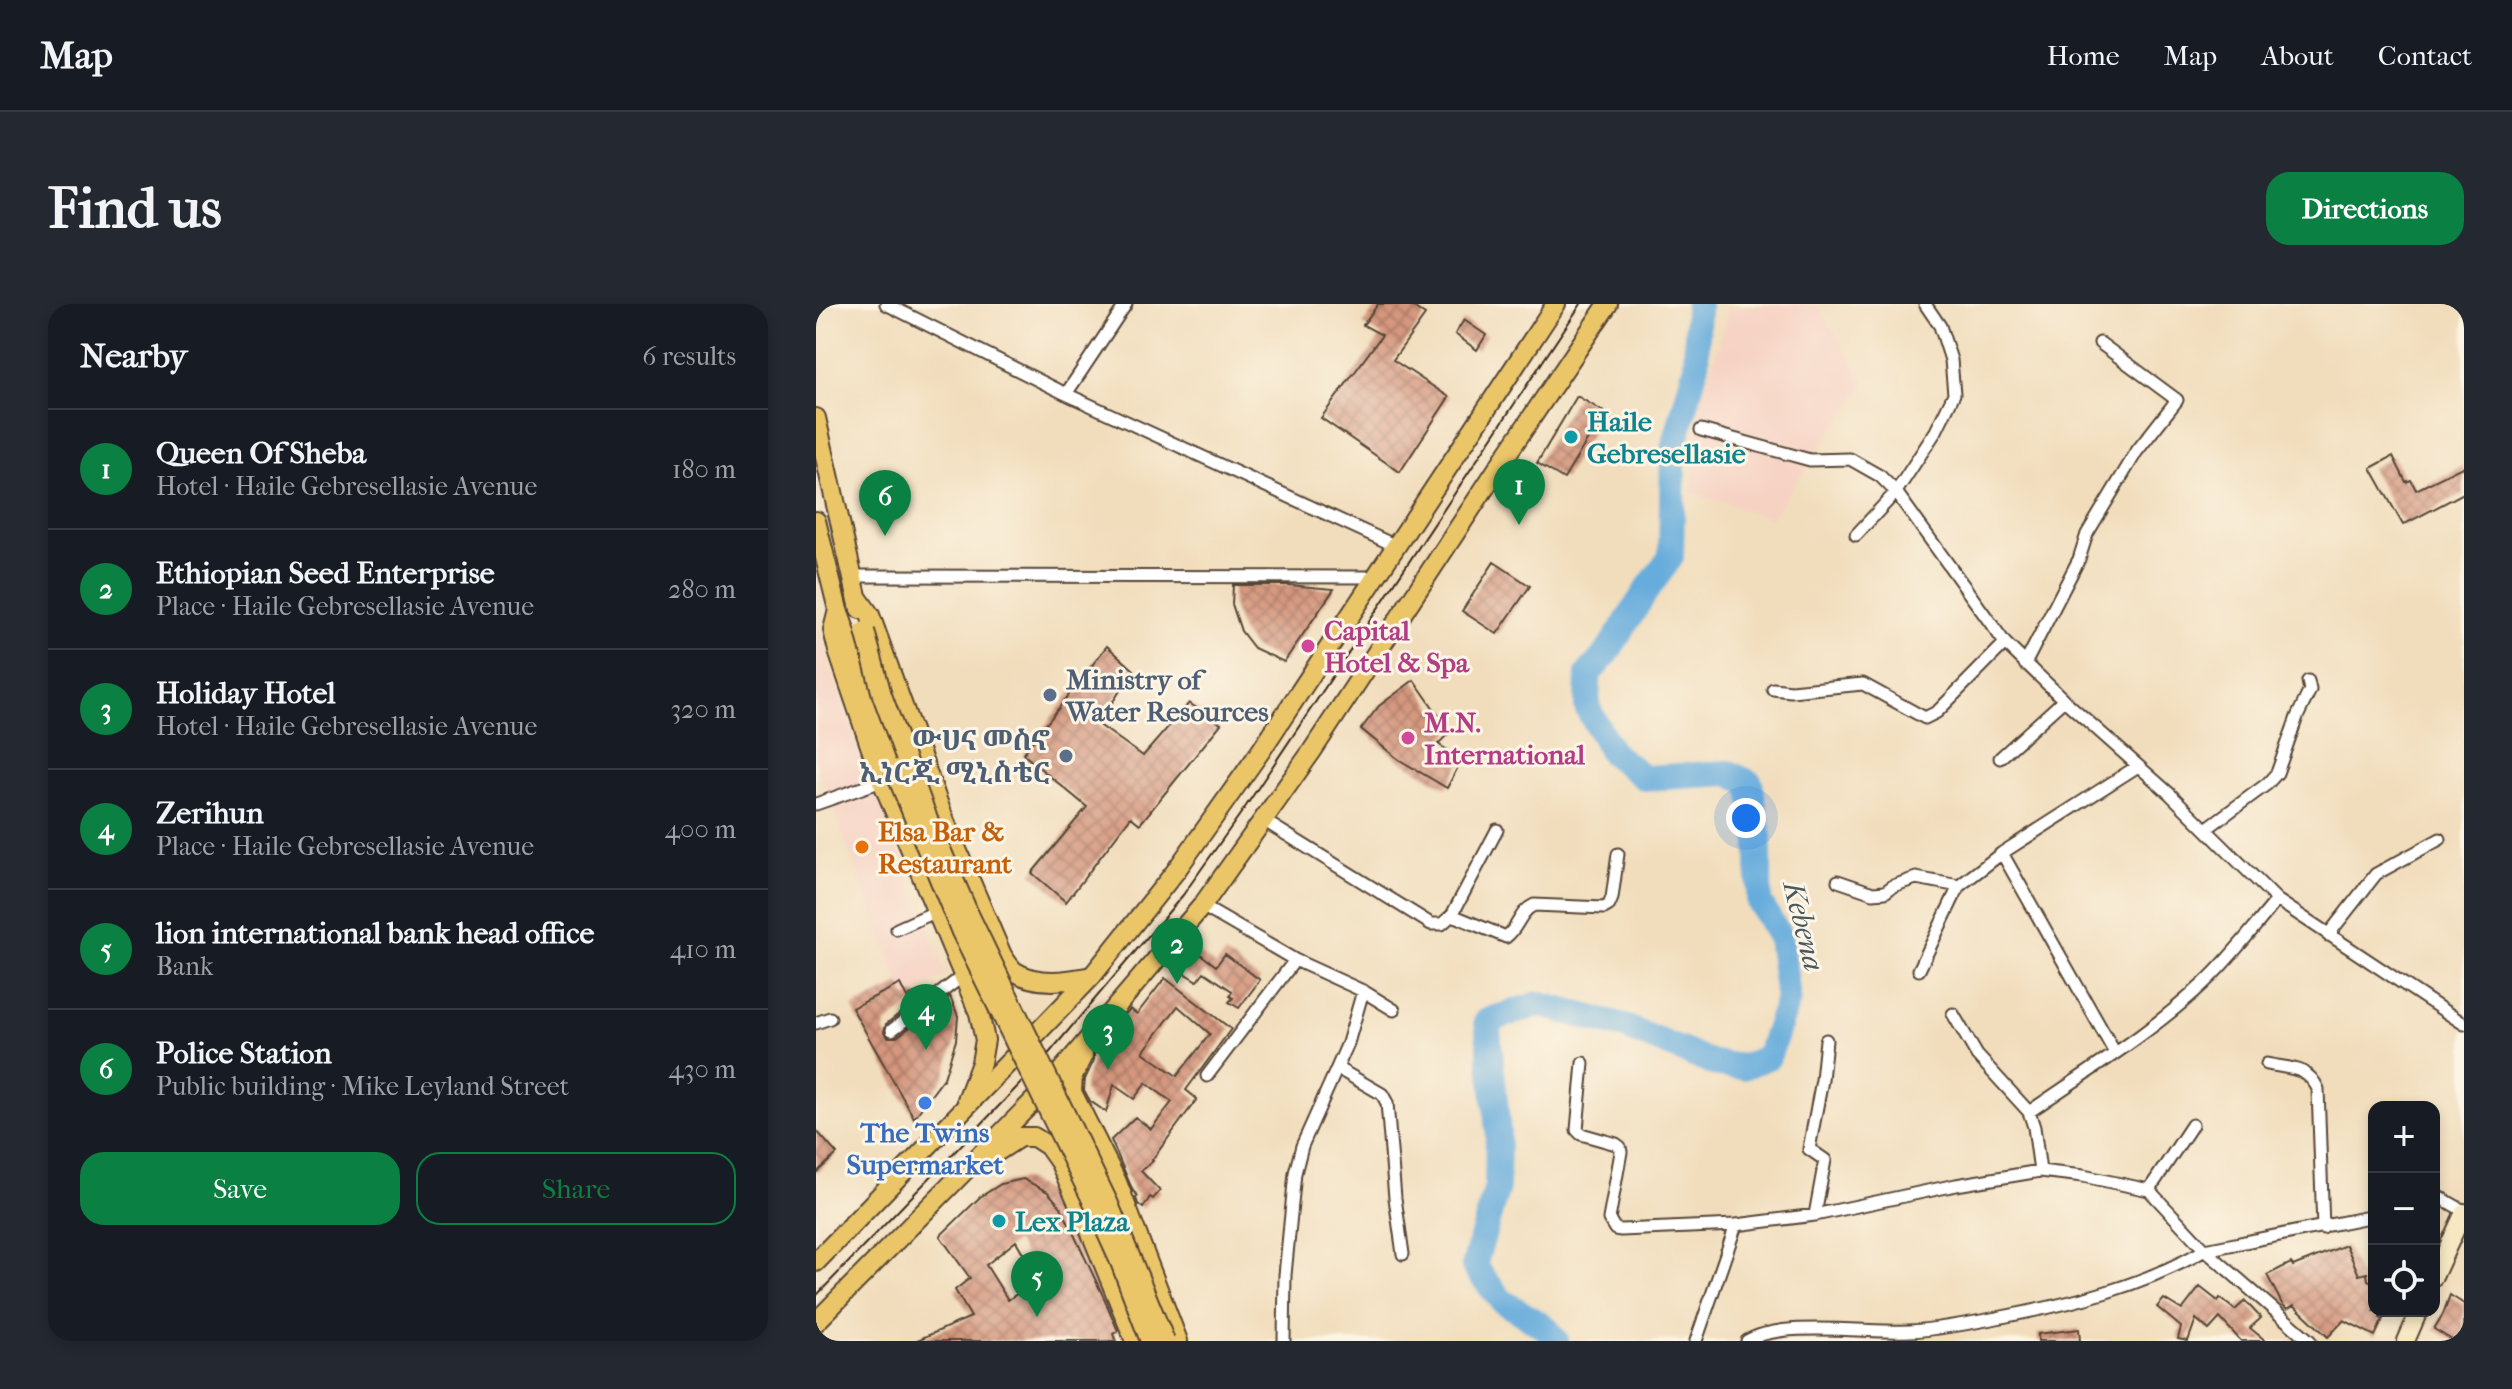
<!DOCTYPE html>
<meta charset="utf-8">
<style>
:root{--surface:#171b24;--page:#242831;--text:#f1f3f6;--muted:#9ea1a6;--line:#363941;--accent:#0b8043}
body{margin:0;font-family:"IM FELL French Canon","Noto Serif Ethiopic",serif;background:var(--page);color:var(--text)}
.controls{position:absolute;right:24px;bottom:24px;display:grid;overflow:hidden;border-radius:16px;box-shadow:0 4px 12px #0003}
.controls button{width:72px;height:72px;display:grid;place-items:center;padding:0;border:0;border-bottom:2px solid var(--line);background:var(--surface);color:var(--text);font:40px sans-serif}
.you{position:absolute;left:930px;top:514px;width:28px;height:28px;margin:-20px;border:6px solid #fff;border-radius:50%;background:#1a73e8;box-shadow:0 0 0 12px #1a73e833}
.badge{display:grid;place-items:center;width:52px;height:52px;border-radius:50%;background:var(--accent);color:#fff;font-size:26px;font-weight:700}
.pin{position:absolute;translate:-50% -66px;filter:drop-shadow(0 2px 4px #0008)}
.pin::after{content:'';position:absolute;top:42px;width:28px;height:24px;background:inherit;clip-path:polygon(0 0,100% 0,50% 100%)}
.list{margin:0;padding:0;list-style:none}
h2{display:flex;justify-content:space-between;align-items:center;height:104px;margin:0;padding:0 32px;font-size:34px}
h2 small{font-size:26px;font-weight:400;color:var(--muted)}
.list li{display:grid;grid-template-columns:52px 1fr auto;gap:24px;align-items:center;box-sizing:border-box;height:120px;padding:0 32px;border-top:2px solid var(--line)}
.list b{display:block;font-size:30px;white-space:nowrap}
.list p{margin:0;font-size:26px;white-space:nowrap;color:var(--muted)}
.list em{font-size:26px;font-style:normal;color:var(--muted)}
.actions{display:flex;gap:16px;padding:24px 32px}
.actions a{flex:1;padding:18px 0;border:2px solid var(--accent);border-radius:24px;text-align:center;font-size:28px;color:var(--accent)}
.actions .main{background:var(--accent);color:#fff}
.icon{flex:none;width:44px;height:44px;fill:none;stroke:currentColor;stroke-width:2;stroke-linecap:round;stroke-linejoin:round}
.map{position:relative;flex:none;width:1648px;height:1037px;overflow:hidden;border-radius:24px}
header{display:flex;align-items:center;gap:48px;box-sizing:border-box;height:112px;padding:0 40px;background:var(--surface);border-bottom:2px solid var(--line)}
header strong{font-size:38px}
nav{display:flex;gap:44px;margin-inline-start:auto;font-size:28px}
.intro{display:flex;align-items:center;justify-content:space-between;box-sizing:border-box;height:192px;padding:0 48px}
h1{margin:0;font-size:56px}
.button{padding:20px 36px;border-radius:24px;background:var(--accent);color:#fff;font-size:28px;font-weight:700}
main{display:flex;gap:48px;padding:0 48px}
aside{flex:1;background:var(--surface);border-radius:24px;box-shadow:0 4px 12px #0003}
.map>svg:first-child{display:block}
.built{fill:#f6d2c3}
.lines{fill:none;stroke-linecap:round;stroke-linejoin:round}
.river{stroke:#66acdc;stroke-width:26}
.building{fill:url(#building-cross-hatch);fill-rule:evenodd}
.minor-casing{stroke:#564536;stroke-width:15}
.secondary-casing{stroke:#564536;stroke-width:20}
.primary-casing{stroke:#564536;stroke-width:22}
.minor{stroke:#fff;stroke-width:11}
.secondary{stroke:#f7e8c3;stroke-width:16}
.primary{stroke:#ebc669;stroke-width:18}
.tram{stroke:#3b2a1e;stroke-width:2}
.primary-bridge-casing{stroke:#564536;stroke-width:22;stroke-linecap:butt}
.primary-bridge{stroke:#ebc669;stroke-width:18}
.culture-dot{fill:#0f9aa8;stroke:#fcf5e5;stroke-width:3}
.hotel-dot{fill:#d1479c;stroke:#fcf5e5;stroke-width:3}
.service-dot{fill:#5c6f8a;stroke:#fcf5e5;stroke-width:3}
.food-dot{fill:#e8710a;stroke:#fcf5e5;stroke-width:3}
.shop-dot{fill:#3f7fe0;stroke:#fcf5e5;stroke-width:3}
.labels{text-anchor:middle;stroke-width:6;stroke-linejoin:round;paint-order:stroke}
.culture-label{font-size:28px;font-weight:bold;fill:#0d838f;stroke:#fcf5e5;text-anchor:start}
.hotel-label{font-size:28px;font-weight:bold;fill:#b23c85;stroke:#fcf5e5;text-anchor:start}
.service-label{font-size:28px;font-weight:bold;fill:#4e5e75;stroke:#fcf5e5;text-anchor:start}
.food-label{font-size:28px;font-weight:bold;fill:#c56008;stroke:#fcf5e5;text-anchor:start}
.shop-label{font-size:28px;font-weight:bold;fill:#366cbe;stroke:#fcf5e5}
.water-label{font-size:30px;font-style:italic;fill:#4a5860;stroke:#fcf5e5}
</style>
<header>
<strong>Map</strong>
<nav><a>Home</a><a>Map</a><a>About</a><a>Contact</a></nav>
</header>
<div class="intro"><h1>Find us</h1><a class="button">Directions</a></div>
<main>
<aside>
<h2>Nearby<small>6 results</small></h2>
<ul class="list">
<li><span class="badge">1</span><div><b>Queen Of Sheba</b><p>Hotel · Haile Gebresellasie Avenue</p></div><em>180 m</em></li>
<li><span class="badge">2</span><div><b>Ethiopian Seed Enterprise</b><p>Place · Haile Gebresellasie Avenue</p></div><em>280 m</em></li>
<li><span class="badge">3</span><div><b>Holiday Hotel</b><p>Hotel · Haile Gebresellasie Avenue</p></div><em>320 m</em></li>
<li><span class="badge">4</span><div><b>Zerihun</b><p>Place · Haile Gebresellasie Avenue</p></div><em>400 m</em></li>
<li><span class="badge">5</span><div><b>lion international bank head office</b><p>Bank</p></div><em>410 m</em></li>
<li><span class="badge">6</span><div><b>Police Station</b><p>Public building · Mike Leyland Street</p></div><em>430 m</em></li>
</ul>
<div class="actions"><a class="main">Save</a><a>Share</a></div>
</aside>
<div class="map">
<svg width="1648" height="1037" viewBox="0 0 1648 1037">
<defs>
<pattern id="building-cross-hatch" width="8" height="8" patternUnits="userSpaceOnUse" patternTransform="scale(2)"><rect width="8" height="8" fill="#d5977e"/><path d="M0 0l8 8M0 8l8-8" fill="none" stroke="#ae7b67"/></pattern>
</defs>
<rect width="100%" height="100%" fill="#fcf5e5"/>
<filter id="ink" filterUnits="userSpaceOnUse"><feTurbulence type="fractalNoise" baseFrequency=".0125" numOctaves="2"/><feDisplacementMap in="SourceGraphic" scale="16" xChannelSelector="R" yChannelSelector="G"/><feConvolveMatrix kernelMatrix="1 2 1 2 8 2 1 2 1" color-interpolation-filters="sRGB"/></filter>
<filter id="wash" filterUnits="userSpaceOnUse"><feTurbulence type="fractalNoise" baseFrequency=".006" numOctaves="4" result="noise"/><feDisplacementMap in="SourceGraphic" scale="32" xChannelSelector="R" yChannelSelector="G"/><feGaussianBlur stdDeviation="1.8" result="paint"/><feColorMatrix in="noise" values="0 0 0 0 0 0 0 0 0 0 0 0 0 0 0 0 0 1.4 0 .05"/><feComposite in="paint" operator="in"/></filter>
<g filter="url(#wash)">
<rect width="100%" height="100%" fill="#f1ddbc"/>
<!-- built -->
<path class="built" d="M952 0H1001L1050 79 955 214 875 188 885 97 913 5Z
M0 316 22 386 130 672 91 694 77 665 0 460Z"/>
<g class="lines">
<!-- river -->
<path class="river" d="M740 1037 730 1024 686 997 658 962 681 883 682 827 671 717 722 700 809 723 897 759 927 763 952 753 972 695 964 633 943 598V532L934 479 913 469 829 474 796 449 771 403 772 370 791 349 830 287 855 253 857 147 880 62 882 0"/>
</g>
<g id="blocks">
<!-- building -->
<path class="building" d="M562 0H593L609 11 577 56 633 93 584 168 505 114 566 31 547 21Z
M648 16 670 31 661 46 639 30Z
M761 92 788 108 748 175 721 159Z
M1577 152 1590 178 1595 176 1600 186 1648 162V189L1587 221 1555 164Z
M678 258 714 282 681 330 646 307Z
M417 281H472L518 285 468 358 438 344 425 327 416 300Z
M291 342 318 366 282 420 327 452 373 399 405 420 324 520 315 513 250 598 216 569 271 503 207 450Z
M598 376 634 428 622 440 646 455 631 484 582 455 545 425 563 402Z
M374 642 400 662 409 650 444 676 423 704 413 698 417 694 414 692 416 687 388 668 381 677 358 663Z
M349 674 415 725 370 786 381 795 336 856 337 857 325 867 344 887 337 895 334 893 327 904 322 900 320 894 322 892 317 887 295 836 319 813 335 825 356 798 330 779 318 795 298 781 290 808 274 797 268 786 269 775 278 756V747L314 705 321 710ZM362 702 394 730 361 772 327 748Z
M84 680 91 694 99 689 102 695 70 720 68 728 72 733H81L134 692 142 712 140 736 128 774 98 814 36 704Z
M0 826 21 850 0 869Z
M207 875 232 888 245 903 289 996 302 1027 297 1030 300 1037H99L155 1013 139 986 154 974 124 932 164 893 185 880ZM200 937 222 975 192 996 170 961Z
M1530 941 1543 971 1551 969 1552 976 1558 979V1007H1568L1564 1014 1567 1015 1559 1032 1528 1016 1512 1033 1478 1001 1471 1005 1466 1000 1451 971 1475 959 1477 962Z
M1384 983 1402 997 1404 994 1419 1006 1429 997 1445 1014 1434 1024 1450 1037H1425L1404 1014 1393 1026 1380 1015 1372 1037 1362 1035 1365 1023 1341 1003 1348 995 1366 1006Z
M1634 991 1648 1000V1037H1638L1618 1025 1627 1010Z
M1263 1025 1264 1037H1222V1030Z"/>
</g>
</g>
<g filter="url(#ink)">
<use href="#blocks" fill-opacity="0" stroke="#564536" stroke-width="2"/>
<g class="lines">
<defs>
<path id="minor" d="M70 0 250 90 580 242
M1109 0 1124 22 1135 56 1138 90 1120 127 1080 188 1189 339 1248 396 1354 490 1461 596 1648 720
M250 90 310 0
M885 126 994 156 1034 155 1064 172 1080 188 1040 231
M37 272 560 273
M1209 360 1263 255 1271 230 1321 147 1361 96 1284 39
M957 385 975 387 1047 380 1109 414 1121 408 1189 339
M1184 454 1248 396
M0 500 66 477
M447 516 615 620H626L636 611 681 526
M1390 525 1451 480 1461 469 1481 413 1494 386 1492 377
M1022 577 1057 589 1069 588 1077 582 1100 574 1143 582
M386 602 479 656 547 687 578 706
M636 611 690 633C703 623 703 608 718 601L788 604 793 601 796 594 802 550
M81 625 121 607
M1512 631 1560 570 1624 535
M1103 666 1143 582 1186 549
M547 687 532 739 521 764 566 790 571 799 579 894 587 950
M1137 710 1161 751 1213 808C1272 767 1335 729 1387 680 1415 654 1437 624 1461 596
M0 719 14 714
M76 726 148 671
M1299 749 1186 549 1322 462
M767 759 761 826 765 830 800 840 804 843 805 848 793 915 799 925 805 926 920 921 999 911 1140 881 1224 867 1267 872 1333 886 1389 946 1494 1037
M1451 760C1474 765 1491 762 1502 785L1507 924
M391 772 479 656
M1213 808 1218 823 1224 867
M1333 886 1376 821
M1618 896 1625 894 1648 907
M999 911 1009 856 993 845 1006 776 1010 736
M468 1037 469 971 479 869 486 842 521 764
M880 1037 920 921
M931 1037C964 1016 1052 1029 1094 1027 1125 1025 1156 1019 1186 1013 1255 1000 1327 982 1389 946L1558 912"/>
<path id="secondary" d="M1618 973 1648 908
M1590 1037 1603 1007"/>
<path id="primary" d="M0 114 44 305
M0 217 22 306 78 465
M42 294 54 311 128 515 186 651C189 656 194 663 198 667 221 682 251 677 276 672
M22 306 17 326 22 347 66 477 163 709 169 736 165 759 151 796
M267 751 257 772 256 788 301 878 362 1037
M173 853 204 833H218L232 842 244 859 268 912 319 1037
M0 958 276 672 359 568 444 448 740 0
M0 1018 235 779 386 602 496 447 691 150 792 0"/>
</defs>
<!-- minor casing -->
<use href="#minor" class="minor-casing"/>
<!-- secondary casing -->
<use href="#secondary" class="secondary-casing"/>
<!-- primary casing -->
<use href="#primary" class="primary-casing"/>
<!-- minor -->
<use href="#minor" class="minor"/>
<!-- secondary -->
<use href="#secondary" class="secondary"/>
<!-- primary -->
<use href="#primary" class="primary"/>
<!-- tram -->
<path class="tram" d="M0 992 229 754 367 591 430 502 765 0"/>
<defs>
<path id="primary-bridge" d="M49 327 66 391 112 515 152 608 292 898 349 1037
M78 465 145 628 273 890 304 958 334 1037"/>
</defs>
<!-- primary-bridge casing -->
<use href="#primary-bridge" class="primary-bridge-casing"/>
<!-- primary-bridge -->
<use href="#primary-bridge" class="primary-bridge"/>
</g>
</g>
<!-- markers -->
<g class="culture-dot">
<circle cx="755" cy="133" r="8"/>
<circle cx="183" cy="917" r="8"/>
</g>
<g class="hotel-dot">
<circle cx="492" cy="342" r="8"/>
<circle cx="592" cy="434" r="8"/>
</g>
<g class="service-dot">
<circle cx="234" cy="391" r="8"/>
<circle cx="250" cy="452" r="8"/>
</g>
<circle class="food-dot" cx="46" cy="543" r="8"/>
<circle class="shop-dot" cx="109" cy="799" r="8"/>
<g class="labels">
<!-- culture labels -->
<g class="culture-label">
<text x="771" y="127">Haile<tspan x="771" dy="32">Gebresellasie</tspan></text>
<text x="199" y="927">Lex Plaza</text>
</g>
<!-- hotel labels -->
<g class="hotel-label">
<text x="508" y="336">Capital<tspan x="508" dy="32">Hotel &amp; Spa</tspan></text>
<text x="608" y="428">M.N.<tspan x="608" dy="32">International</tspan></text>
</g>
<!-- service labels -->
<g class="service-label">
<text x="250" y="385">Ministry of<tspan x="250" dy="32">Water Resources</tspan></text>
<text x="234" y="446" text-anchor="end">ውሀና መስኖ<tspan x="234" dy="32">ኢነርጂ ሚኒስቴር</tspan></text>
</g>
<!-- food labels -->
<g class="food-label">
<text x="62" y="537">Elsa Bar &amp;<tspan x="62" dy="32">Restaurant</tspan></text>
</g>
<!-- shop labels -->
<g class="shop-label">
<text x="109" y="838">The Twins<tspan x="109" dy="32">Supermarket</tspan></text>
</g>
<!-- water labels -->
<g class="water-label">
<text transform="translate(988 622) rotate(76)" y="10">Kebena</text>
</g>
</g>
</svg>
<div class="controls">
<button>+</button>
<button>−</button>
<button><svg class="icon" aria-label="locate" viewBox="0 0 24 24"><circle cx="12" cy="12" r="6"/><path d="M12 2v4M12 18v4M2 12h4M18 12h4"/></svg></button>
</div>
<div class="you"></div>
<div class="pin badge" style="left:703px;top:221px">1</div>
<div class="pin badge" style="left:361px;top:680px">2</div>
<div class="pin badge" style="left:292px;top:766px">3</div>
<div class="pin badge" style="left:110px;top:746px">4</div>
<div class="pin badge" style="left:221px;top:1013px">5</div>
<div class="pin badge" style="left:69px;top:232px">6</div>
</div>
</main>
